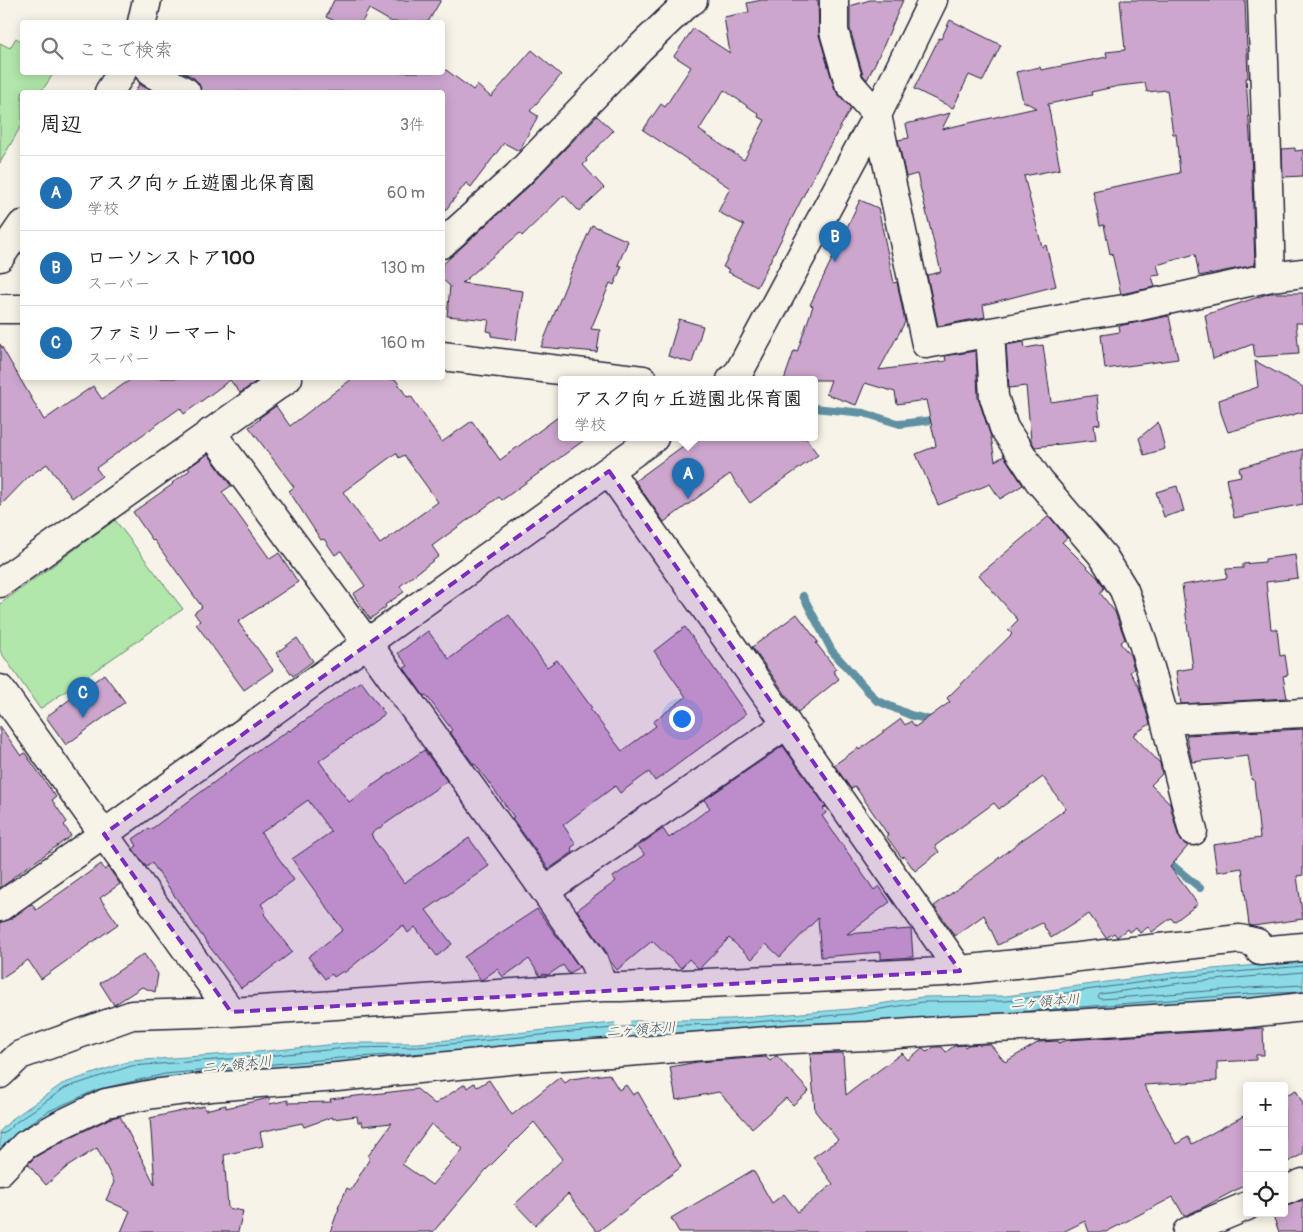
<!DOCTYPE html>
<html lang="ja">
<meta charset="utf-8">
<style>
:root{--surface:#fff;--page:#f2f2f2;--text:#222;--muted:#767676;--line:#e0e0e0;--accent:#1f6fb2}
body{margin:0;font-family:Pangolin,"Klee One",sans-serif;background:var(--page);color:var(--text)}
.controls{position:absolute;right:15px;bottom:15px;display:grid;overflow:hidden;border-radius:5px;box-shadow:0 2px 12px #0003}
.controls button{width:45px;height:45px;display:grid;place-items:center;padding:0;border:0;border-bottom:1px solid var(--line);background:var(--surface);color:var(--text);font:25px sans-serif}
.you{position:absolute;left:681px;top:718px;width:18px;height:18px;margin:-12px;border:4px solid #fff;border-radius:50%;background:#1a73e8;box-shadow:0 0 0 8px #1a73e833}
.badge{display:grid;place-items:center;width:32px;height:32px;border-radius:50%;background:var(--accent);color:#fff;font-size:16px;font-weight:700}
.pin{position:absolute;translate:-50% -41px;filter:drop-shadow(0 1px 2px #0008)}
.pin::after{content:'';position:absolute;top:26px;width:18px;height:15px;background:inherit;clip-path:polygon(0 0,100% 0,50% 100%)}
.popup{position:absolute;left:558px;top:376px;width:260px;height:65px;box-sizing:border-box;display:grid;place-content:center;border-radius:5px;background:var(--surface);filter:drop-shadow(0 1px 4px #0005);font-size:16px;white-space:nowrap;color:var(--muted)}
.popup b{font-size:19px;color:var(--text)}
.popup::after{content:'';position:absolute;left:50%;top:100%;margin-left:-10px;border:10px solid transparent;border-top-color:var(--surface)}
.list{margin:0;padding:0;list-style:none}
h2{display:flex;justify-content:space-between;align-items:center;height:65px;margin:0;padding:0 20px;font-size:21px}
h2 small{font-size:16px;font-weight:400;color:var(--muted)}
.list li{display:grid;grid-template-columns:32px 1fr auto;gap:15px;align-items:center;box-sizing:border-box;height:75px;padding:0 20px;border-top:1px solid var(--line)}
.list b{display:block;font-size:19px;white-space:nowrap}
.list p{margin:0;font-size:16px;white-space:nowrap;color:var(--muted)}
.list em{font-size:16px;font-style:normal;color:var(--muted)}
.icon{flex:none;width:28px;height:28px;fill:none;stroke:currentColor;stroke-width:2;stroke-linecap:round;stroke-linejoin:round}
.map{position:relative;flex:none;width:1303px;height:1232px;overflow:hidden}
.search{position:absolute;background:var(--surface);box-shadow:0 2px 12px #0003;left:20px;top:20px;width:425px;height:55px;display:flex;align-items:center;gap:12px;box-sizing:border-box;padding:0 18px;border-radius:5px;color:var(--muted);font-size:19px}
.panel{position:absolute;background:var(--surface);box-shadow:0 2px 12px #0003;left:20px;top:90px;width:425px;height:290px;border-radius:5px}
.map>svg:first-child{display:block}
.green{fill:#b1e7aa;stroke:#6a8472}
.water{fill:#8bdbe7;stroke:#6191a2}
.pier{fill:#f7f3e8}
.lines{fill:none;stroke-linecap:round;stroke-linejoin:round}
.shore{stroke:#4c6c80;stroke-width:1}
.stream{stroke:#6191a2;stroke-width:8}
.building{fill:#cda6ce;stroke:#22223b;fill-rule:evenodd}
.minor-casing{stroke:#22223b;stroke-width:31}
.minor{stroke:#f7f3e8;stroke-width:28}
.marked{fill:#7b2cbf;fill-opacity:0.2;stroke:#7b2cbf;stroke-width:4;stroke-dasharray:10 6;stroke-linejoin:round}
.labels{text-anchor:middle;stroke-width:4.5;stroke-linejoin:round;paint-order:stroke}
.water-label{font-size:14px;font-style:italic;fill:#3c5066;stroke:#f7f3e8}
</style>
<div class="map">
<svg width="1303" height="1232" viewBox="0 0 1303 1232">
<rect width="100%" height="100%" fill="#f7f3e8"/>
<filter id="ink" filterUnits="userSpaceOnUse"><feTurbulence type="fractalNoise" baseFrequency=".02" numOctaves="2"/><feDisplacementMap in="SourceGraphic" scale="10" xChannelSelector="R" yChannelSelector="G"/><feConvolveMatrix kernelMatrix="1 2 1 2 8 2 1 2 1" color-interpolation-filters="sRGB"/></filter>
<g filter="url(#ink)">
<!-- green -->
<path class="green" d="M16 38 22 42V72L54 73 41 92H22V124L0 163V43L10 48Z
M115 520 183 609 40 709 0 651V604Z"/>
<!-- water -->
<path class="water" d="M1303 961V997L1248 999 970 1021 396 1060 341 1063 165 1079 0 1155V1131L12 1119 62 1084 130 1061 257 1052 347 1043H418L633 1021 730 1019 850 1009 922 997 1006 996 1179 972Z"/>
<!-- pier -->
<path class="pier" d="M630 1019 632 1045 617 1046 615 1021Z"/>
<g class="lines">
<!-- shore -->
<path class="shore" d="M1303 972 1181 983 1100 994 1098 997 1101 999 1248 988 1303 985
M1016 1012 1248 994 1303 992
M104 1088 165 1074 340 1058 424 1053
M22 1129 49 1111 96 1090 103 1088
M0 1134 5 1133 15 1123 65 1088 131 1066 257 1057 347 1048 419 1047 633 1026 730 1024 851 1014 923 1002 1007 1001 1180 977 1303 966"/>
<!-- stream -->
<path class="stream" d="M814 408 864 413 900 424 940 419
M803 596 832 651 876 700 910 715 934 721
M1165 859 1200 888"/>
</g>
<!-- building -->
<path class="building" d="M334 0H441L428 22H392L369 9 362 22H337L326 17Z
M762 0H818L819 35 834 87 837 93 851 108 820 163 757 287 728 272 730 270 723 267 744 225 718 212 730 188 643 130 661 104 665 107 691 67 674 56 693 29 730 53 724 17 749 12 747 3ZM724 90 759 114 758 117 765 120 744 160 699 130Z
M870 0H903L883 47 867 80 863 75 850 29V6Z
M1120 0H1245L1248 78H1246L1251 151 1255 265 1199 276 1195 254 1157 265 1160 275 1152 276 1155 287 1121 294 1112 253 1110 254 1104 225 1100 226 1093 191 1180 173 1176 134H1173L1167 90 1147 92 1145 83 1119 86 1091 92 1092 95 1048 104 1060 169 1024 176 1042 247 1046 245 1056 286 983 305 985 317 938 326 927 275 941 272 917 174 906 177 898 140 909 138 906 124 950 113 942 129 1036 108 1023 101 1016 72 1040 67 1041 70 1107 57 1106 52 1125 50Z
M950 20 1001 45 983 81 969 75 953 108 914 89 939 38 941 39Z
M532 50 561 75 530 111 538 116 519 151 504 143 471 187 466 183 442 215V92H202L199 84 194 78 183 72H442V67L473 90 477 85 491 97Z
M140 83 142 86 155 92H135Z
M597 116 613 131 586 159 587 161 583 165 604 188 579 211 564 195 522 236 520 233 462 283 523 291 516 340 491 336 492 332 487 331 489 320 447 316 450 286 442 279V265L529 186Z
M1295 148V151L1303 150V176L1283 177 1282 149Z
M860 200 878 208 894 283 897 282 905 322 879 370 946 361 945 356 976 351 978 398 991 437 995 461 1004 456 1023 485 1000 499 990 484 938 505 916 454 936 446 926 400 897 404 895 392 865 383 856 405 826 394 831 380H784L794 351 797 352 813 306 810 305Z
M592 225 628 241 618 265 622 266 614 285 610 283 591 329 600 330 597 352 541 347 571 272Z
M1270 293H1303V323H1296L1299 354 1255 357 1253 344 1213 359 1205 315Z
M1169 316 1178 359 1105 369 1101 335 1120 332 1119 326Z
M679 319 703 326 692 363 668 356Z
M1024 342 1025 348 1043 345 1051 402 1097 395 1100 424 1094 425 1096 440 1035 447 1031 440 1026 386 1009 388 1006 345Z
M0 344 44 420 93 386 102 399 133 378H254L257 381 240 393 230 380 184 414 180 408 96 468 102 476 72 498 47 464 28 477 0 506Z
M1255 361 1303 387V412L1228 432 1221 413 1219 400 1258 387Z
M353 378H383L396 380 407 397 411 396 442 442 472 421 500 460 562 414V438H587L502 500 499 497 432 546 439 556 400 586 404 592 385 605 386 607 370 619 353 594 365 586 341 551 335 555 324 539 321 540 289 491 294 487 249 427 260 419 259 418 276 406 290 426ZM396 453 399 458 404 455 438 502 380 544 343 492Z
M1158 422 1165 449 1144 455 1139 438Z
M694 438H806L818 455 750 503 730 474 664 522 635 481Z
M1303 449V504L1234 518 1226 479 1241 476 1239 468Z
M208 454 231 486 222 492 270 559 279 553 298 582 238 622 273 670 244 690 196 624 200 621 194 613 202 607 154 540 153 541 133 512 173 484 172 483 190 470 188 468Z
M1177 486 1184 511 1164 517 1156 492Z
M1049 516 1067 538 1062 542 1098 578 1104 588 1100 593 1115 612 1125 639 1120 643 1130 655 1134 669 1130 672 1139 687 1150 724 1133 735 1160 763 1162 774 1151 785 1170 803 1171 809V810L1172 812 1178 835 1182 842 1188 846 1170 867 1198 904 1174 922 1171 918 1152 932 1148 927 1140 933 1136 927 1129 932 1127 929 1117 937 1114 933 1106 938 1089 914 1051 938 1042 923 998 945 984 915 955 936 934 906 996 861V860L1022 840 1066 809 1043 777 999 809 994 803 935 846 939 852 915 871 904 856 902 858 886 836 888 835 855 786 851 789 834 765 858 748 859 750 901 719 905 725 911 721 915 727 950 702 947 698 1012 634 1008 630 1018 620 979 575Z
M1295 555 1298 578 1266 582 1271 629H1277L1280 656 1285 655 1288 675 1283 676 1287 698 1181 704 1176 671 1193 668 1182 585 1227 578 1226 569 1243 568V564L1265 562V559Z
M797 614 818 642 816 643 836 669 833 671 839 679 798 712 752 647Z
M509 615 547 667 557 660 592 708 590 709 622 751 656 726 653 722 686 697 654 651 685 627 746 714 655 781 649 772 620 793 615 786 563 825 576 844 571 848 573 852 549 869 512 818 514 817 475 764 474 765 450 732 452 730 426 695 424 696 404 668 408 666 398 653 428 631 449 659Z
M297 638 313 661 293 676 276 653Z
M104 674 125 702 66 745 46 717Z
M361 681 385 714 319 761 349 802 424 750 447 781 371 834 373 837H372L404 883 469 838 489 866 426 910 452 944 437 956 415 927 408 933 403 925 344 973 343 971 334 977 332 974 325 979 308 957 343 930 292 859 331 832 308 800 261 833 294 880 261 904 266 912 264 914 292 952 251 983 250 982 241 988 209 946 152 863 146 867 133 849 137 846 133 839 149 828 150 830 263 746 264 747 289 730 290 731Z
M0 726 21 756 25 753 56 797 52 800 67 822 64 825 71 836 12 878 13 879 0 888Z
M1303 729V875L1297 876 1303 919 1253 926 1249 925 1242 868 1217 872 1213 845 1260 838 1254 780H1252L1248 756 1192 762 1186 735Z
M783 746 826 807 823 808 826 813 822 816 874 890 879 886 890 902 847 934 911 929 913 957 881 959V952L821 957 818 918 780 957 766 944 752 959 729 938 700 968H698L689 959 681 968 652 941 617 970 610 961 607 953 577 910 616 881 613 877 645 855 638 846 663 829 669 838 710 808 704 800Z
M101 864 105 870 108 867 120 884 100 898 118 924 41 979 28 960 0 979V922L9 920 32 904 36 910Z
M537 909 579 967 569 974 563 965 548 975 544 974 540 976 529 959 503 977 497 969 483 979 481 980 464 957Z
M144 954 158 974 155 992 142 987 114 1005 100 983Z
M1263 1028 1264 1055H1256V1060L1217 1062V1081L1144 1085 1176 1144 1188 1137 1192 1144 1247 1114V1184L1202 1208 1184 1216 1173 1197 1106 1232H1089L1085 1221 1063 1232H679L671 1218 753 1170 772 1203 784 1194 798 1212 833 1184 813 1157 838 1140 815 1111 810 1054 843 1053 846 1095 902 1053 908 1060 922 1048H923L927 1052 934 1047H942L946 1052 954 1046 963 1045 965 1047 968 1045 979 1044 980 1046 982 1044H990L1005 1062 1039 1042 1058 1041 1059 1043 1068 1040Z
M776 1056H777L809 1091 793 1105 786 1098 752 1128 719 1092 676 1100 670 1067 697 1062 766 1057 770 1061Z
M609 1074 619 1090 626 1085 633 1095 638 1092 681 1167 597 1232 568 1194 535 1225 515 1204 563 1159 534 1122 484 1172 433 1232H330L339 1208H338L347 1188 351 1190 370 1158 368 1156 392 1123 363 1126 362 1122H358L357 1116 333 1119 332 1117 304 1127 302 1123 260 1132 263 1146 224 1155 228 1208 243 1211 238 1232H121L130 1211 106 1200 114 1182 97 1148 67 1167 46 1185 28 1164 35 1157 67 1139 111 1118 120 1116 155 1185 150 1118 204 1106 205 1110 226 1105V1108L269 1098 270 1104 288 1100V1103L331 1102 330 1099 417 1089 435 1104 465 1084 467 1088 474 1083 477 1087 489 1080 512 1115 560 1077 565 1083 571 1079ZM431 1124 463 1149 432 1185 402 1164Z
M1296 1090 1303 1104V1154L1284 1164V1096Z
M1303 1200V1232H1279L1272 1213H1284V1206L1290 1205Z"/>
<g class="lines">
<defs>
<path id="minor" d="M834 0V31L849 83 877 115 926 344 1084 315 1131 308 1271 277 1303 273
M1262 0 1271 277
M142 22 147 0
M150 72 186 92
M109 92 122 72
M442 244 518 175 639 49 686 4 693 0
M0 257 22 225
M0 309H22
M990 332 994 397 1004 428 1039 481 1103 556 1124 590 1143 643 1165 720 1193 831
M442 356 643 380
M731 380 739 372 877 115 933 0
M211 432 367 643 545 891 594 962 603 987
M609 471 960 971
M0 583 288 378
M0 689 231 1012
M1165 720 1303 713
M545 891 787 724
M0 907 104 834 367 643 654 438
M0 1074 20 1055 132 1015 231 1012 603 987H621L943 972 1240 939 1257 943 1260 951 1303 947
M0 1171 25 1145 60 1125 106 1103 153 1094 211 1087 337 1077 530 1058 626 1052 792 1039 869 1036 954 1030 1040 1026 1249 1013 1303 1007
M1284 1191 1303 1183
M1187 1232 1209 1222 1247 1206"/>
</defs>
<!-- minor casing -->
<use href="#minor" class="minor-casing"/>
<!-- minor -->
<use href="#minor" class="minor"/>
</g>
</g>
<!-- marked area -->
<path class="marked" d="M609 471 960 971 231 1012 104 834Z"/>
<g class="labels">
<!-- water labels -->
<g class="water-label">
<text transform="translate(1045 1001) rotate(-4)" y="5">二ヶ領本川</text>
<text transform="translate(641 1029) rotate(-4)" y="5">二ヶ領本川</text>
<text transform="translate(237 1064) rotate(-6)" y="5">二ヶ領本川</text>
</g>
</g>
</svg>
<div class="controls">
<button>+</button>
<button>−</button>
<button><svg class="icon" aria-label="locate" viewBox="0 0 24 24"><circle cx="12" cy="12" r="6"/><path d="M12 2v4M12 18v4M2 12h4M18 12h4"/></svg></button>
</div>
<div class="you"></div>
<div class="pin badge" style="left:688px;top:499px">A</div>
<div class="popup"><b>アスク向ヶ丘遊園北保育園</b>学校</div>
<div class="pin badge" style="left:835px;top:262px">B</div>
<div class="pin badge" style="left:83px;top:718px">C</div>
<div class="search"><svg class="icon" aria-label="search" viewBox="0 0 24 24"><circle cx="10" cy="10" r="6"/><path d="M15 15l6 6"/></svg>ここで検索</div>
<section class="panel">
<h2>周辺<small>3件</small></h2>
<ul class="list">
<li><span class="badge">A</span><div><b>アスク向ヶ丘遊園北保育園</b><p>学校</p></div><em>60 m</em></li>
<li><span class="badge">B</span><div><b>ローソンストア100</b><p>スーパー</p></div><em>130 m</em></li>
<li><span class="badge">C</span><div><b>ファミリーマート</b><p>スーパー</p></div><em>160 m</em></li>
</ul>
</section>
</div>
